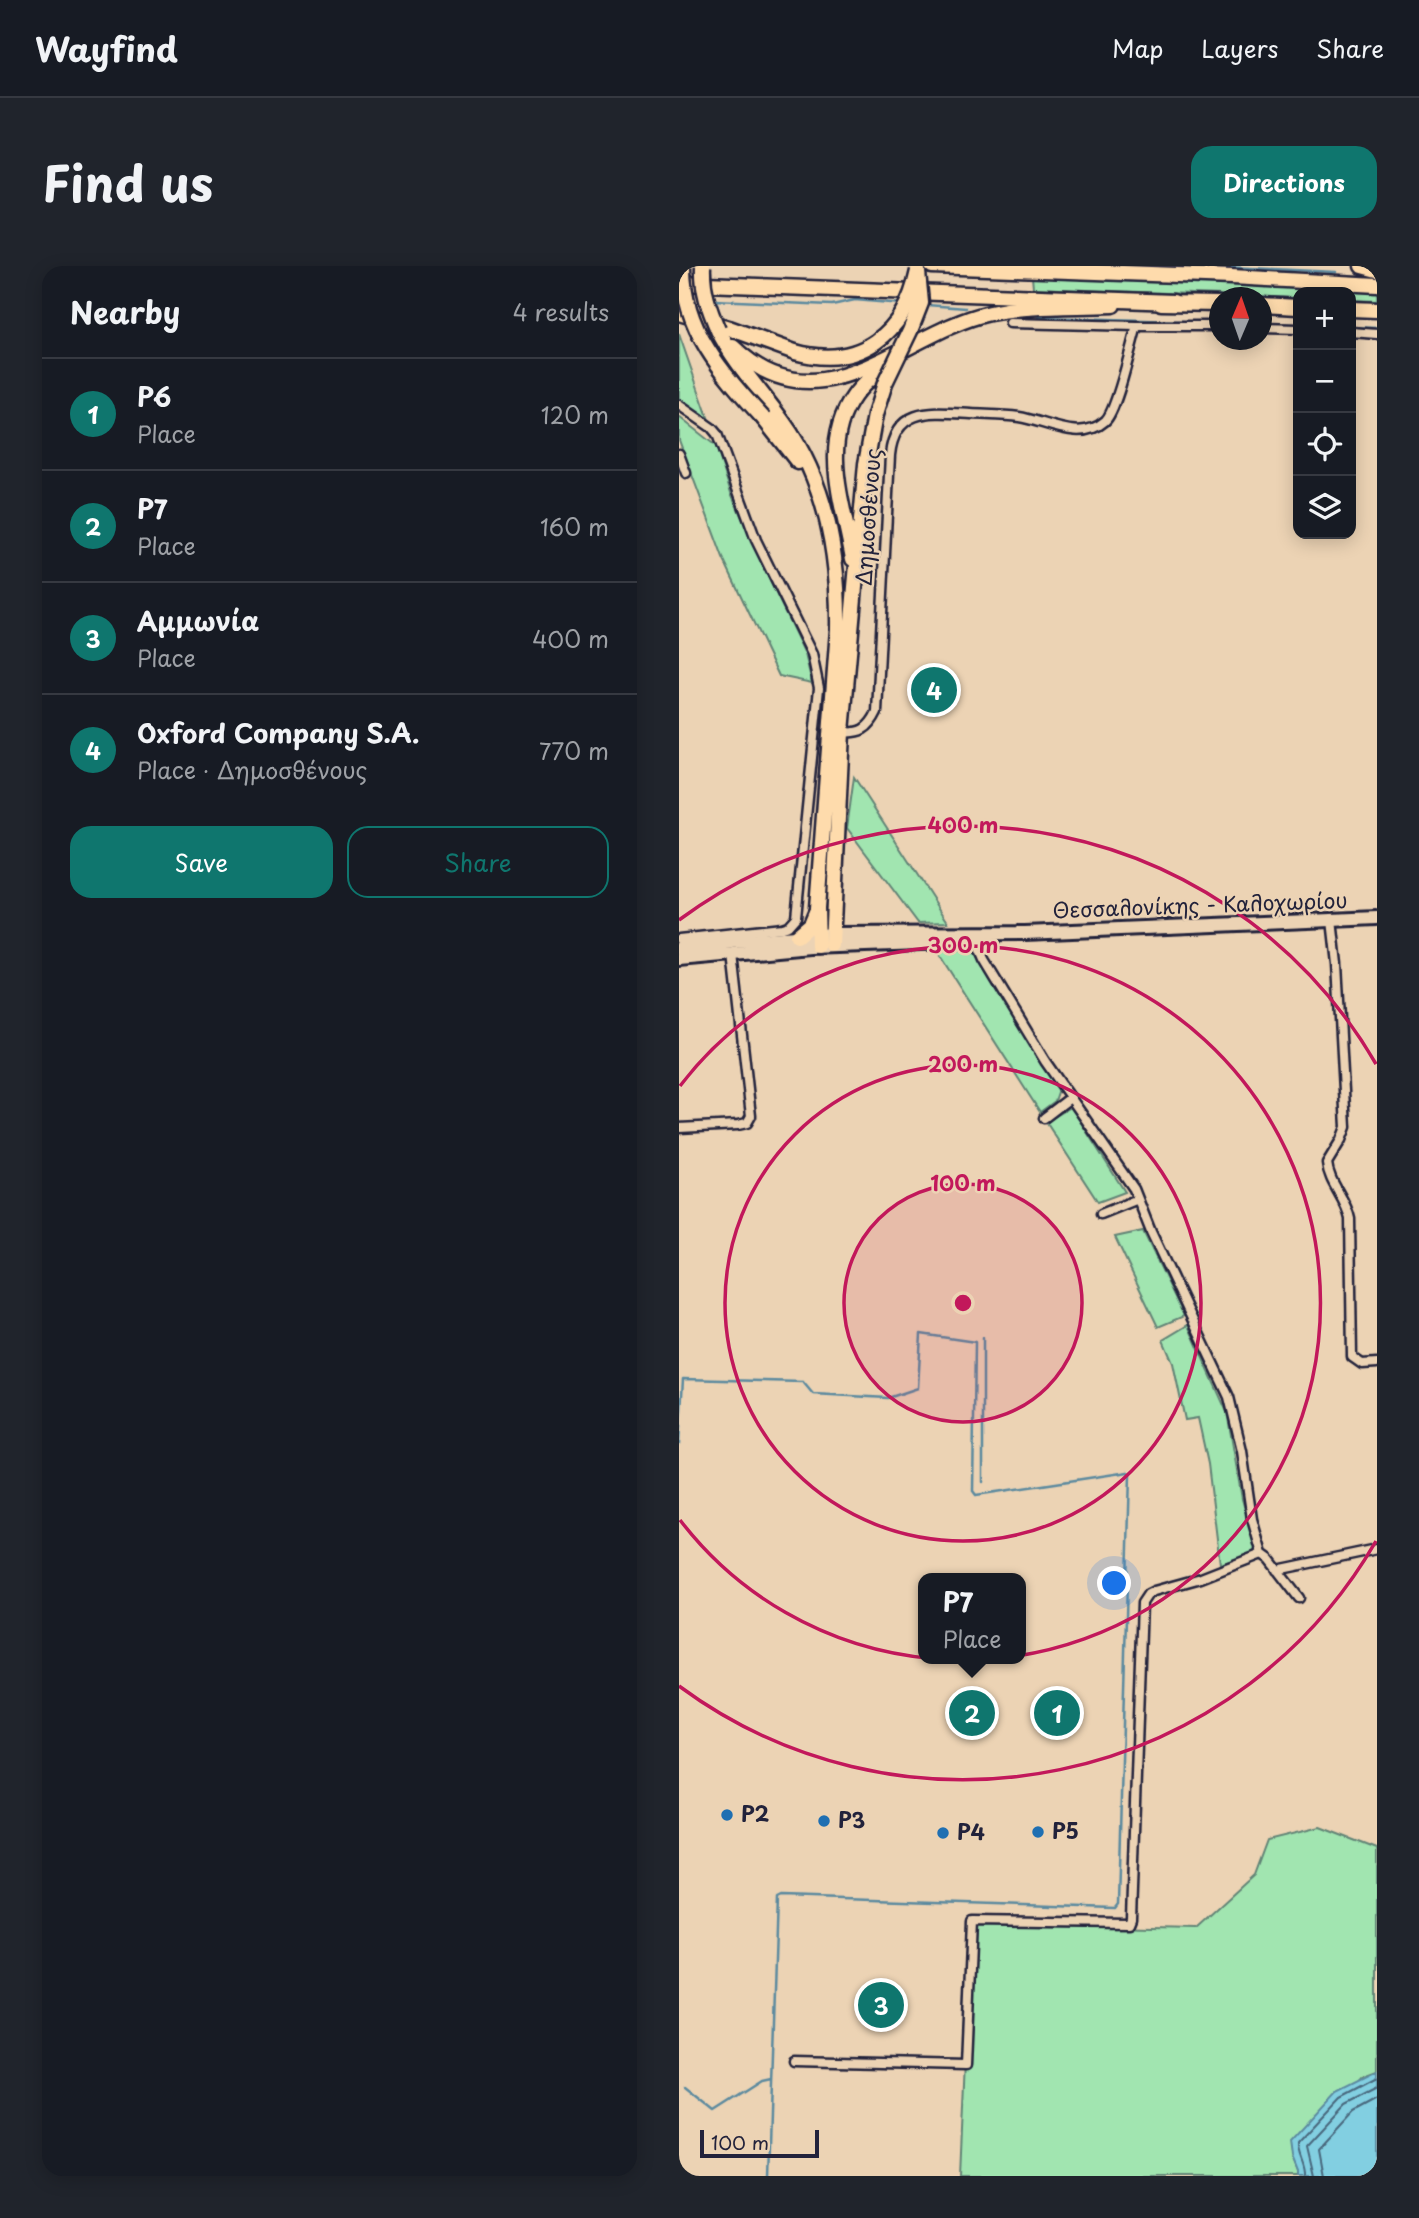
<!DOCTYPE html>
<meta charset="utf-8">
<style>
:root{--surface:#171b24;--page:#20242c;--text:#f1f3f6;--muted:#9ea1a6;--line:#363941;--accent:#0f766e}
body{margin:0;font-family:"Playpen Sans",sans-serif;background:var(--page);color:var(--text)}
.controls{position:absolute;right:21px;top:21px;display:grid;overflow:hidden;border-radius:14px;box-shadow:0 4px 18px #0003}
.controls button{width:63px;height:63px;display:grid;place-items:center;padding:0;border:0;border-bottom:2px solid var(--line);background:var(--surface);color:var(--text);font:35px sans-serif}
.compass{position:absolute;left:530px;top:21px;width:63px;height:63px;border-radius:50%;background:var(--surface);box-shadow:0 4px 18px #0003;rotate:2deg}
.scale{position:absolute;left:21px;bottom:18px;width:119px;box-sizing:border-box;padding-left:7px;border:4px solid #22223b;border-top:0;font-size:19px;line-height:24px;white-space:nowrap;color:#22223b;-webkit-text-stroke:5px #ecd3b4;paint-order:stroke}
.you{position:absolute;left:436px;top:1318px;width:24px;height:24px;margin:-18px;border:5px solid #fff;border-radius:50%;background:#1a73e8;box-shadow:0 0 0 10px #1a73e833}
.badge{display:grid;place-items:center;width:46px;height:46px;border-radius:50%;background:var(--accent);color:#fff;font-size:23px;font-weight:700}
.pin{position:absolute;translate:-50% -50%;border:4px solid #fff;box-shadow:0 2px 7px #0006}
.popup{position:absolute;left:239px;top:1307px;width:108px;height:91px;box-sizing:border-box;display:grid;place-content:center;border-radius:14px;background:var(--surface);filter:drop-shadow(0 2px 5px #0005);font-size:23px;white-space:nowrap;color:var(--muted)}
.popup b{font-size:26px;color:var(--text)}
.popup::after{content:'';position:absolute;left:50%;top:100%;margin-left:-14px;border:14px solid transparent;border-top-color:var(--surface)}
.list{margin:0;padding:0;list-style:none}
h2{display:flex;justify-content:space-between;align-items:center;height:91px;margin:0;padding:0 28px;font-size:30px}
h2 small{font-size:23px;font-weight:400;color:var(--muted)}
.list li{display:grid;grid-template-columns:46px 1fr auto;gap:21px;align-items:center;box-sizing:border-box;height:112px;padding:0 28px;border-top:2px solid var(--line)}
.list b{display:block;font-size:26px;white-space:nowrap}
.list p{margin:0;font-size:23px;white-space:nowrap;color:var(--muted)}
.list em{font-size:23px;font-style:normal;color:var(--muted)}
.actions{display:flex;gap:14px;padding:21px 28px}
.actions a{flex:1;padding:16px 0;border:2px solid var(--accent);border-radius:21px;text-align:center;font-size:24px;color:var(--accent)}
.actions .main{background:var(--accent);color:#fff}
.icon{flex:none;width:38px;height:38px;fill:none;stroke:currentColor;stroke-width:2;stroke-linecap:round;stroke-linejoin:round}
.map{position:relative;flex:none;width:698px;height:1910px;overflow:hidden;border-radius:21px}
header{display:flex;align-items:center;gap:42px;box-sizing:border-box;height:98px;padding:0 35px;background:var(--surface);border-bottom:2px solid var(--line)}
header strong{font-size:33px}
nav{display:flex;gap:38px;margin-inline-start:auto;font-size:24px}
.intro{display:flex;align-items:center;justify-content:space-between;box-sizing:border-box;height:168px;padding:0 42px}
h1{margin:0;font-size:49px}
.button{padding:18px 32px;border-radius:21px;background:var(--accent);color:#fff;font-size:24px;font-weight:700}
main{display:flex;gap:42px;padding:0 42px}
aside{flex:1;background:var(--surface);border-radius:21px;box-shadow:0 4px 18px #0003}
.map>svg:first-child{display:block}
.green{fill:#a1e5b0;stroke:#628476;stroke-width:2}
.water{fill:#82cfe1;stroke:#5c8a9f;stroke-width:2}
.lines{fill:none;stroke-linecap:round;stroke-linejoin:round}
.shore{stroke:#48677d;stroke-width:2}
.stream{stroke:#5c8a9f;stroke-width:2.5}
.minor-casing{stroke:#22223b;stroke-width:13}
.secondary-casing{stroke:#22223b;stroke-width:18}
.trunk-casing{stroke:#22223b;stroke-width:19}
.motorway-casing{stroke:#22223b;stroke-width:19}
.minor{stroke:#ecd3b4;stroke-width:8}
.secondary{stroke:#ecd3b4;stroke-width:12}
.trunk{stroke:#fedbac;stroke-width:14}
.motorway{stroke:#fedbac;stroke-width:14}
.trunk-bridge-casing{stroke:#22223b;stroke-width:19;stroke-linecap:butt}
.motorway-bridge-casing{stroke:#22223b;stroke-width:19;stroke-linecap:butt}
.trunk-bridge{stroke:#fedbac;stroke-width:14}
.motorway-bridge{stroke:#fedbac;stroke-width:14}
.ring{fill:none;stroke:#c2185b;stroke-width:3.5}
.poi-dot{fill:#1f6fb2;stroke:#ecd3b4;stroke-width:2.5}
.labels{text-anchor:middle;stroke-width:5;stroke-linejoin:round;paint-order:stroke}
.street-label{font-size:21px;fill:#22223b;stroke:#ecd3b4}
.poi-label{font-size:21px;font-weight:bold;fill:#22223b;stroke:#ecd3b4;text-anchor:start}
.centre{fill:#c2185b;stroke:#ecd3b4;stroke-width:3.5}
.ring-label{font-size:21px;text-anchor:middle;font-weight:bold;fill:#c2185b;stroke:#ecd3b4;stroke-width:5;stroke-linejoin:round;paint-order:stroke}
</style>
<header>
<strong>Wayfind</strong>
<nav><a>Map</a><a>Layers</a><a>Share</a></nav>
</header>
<div class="intro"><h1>Find us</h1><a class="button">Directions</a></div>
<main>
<aside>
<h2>Nearby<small>4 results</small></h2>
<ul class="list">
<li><span class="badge">1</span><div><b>P6</b><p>Place</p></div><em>120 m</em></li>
<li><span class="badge">2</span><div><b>P7</b><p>Place</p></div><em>160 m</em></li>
<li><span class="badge">3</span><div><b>Αμμωνία</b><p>Place</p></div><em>400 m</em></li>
<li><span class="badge">4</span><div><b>Oxford Company S.A.</b><p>Place · Δημοσθένους</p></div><em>770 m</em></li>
</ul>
<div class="actions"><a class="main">Save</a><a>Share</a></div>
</aside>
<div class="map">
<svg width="698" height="1910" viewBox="0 0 698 1910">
<rect width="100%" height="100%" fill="#ecd3b4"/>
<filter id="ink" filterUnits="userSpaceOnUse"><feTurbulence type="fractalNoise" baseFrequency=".0143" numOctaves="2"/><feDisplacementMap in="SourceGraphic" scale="14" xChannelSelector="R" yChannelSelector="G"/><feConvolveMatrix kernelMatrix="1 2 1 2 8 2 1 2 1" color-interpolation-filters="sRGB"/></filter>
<g filter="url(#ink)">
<!-- green -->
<path class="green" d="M353 10 698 23V35L672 34V26H619V32L354 22Z
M0 68 31 157 0 137Z
M0 151 37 180 52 227 92 317 126 388 133 417 100 410 44 292 0 174Z
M175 511 269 656 239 657 168 562Z
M285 678 294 685 380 823 376 835 361 846 256 682Z
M392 841 446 926 419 936 367 856Z
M464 965 505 1050 479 1061 436 971Z
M509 1059 548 1146 563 1233 577 1281 573 1288 541 1298 529 1198 519 1152 506 1154 494 1097 484 1074Z
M641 1561 698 1583V1805L684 1810 613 1891 619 1906V1910H281L292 1657 517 1662 575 1609 588 1574Z"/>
<!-- water -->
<path class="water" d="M698 1805V1910H619V1906L613 1891 611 1876 658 1825Z"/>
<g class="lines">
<!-- shore -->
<path class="shore" d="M626 1910C627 1898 618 1889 619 1877L662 1831 698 1812
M635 1910 628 1880 667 1838 698 1822
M645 1910 640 1883 674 1846 698 1833"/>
<!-- stream -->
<path class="stream" d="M528 0 657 6
M35 34 153 39 176 34 223 38
M248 39 287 42
M359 51 534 56
M672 61 698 62
M304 1072V1216
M0 1178 4 1113 124 1116 134 1128 209 1132 239 1122 242 1068 296 1076 294 1225 297 1229 449 1206 451 1208 439 1638 436 1642 102 1631 98 1633 89 1910
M6 1821 36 1845 83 1815 92 1813"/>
<defs>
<path id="minor" d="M331 57 458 60
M582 62 619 63
M672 66 698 68
M0 139 33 162 38 168 77 274 133 388 140 422 117 651 109 660 103 662 0 673
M0 188 7 207
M163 466C181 468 190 463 198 446L211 189C216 140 254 146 292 148 308 149 324 149 340 151 367 155 401 177 426 155 438 145 452 79 458 60H540
M653 654 658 698 667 861 662 874 648 897C650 918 667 932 671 953L673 1091 683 1098 698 1097
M297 675 305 694 366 795 455 923 472 966 550 1131 563 1185 573 1253 583 1288 590 1293 620 1332
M365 852 391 832
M0 862 59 859 68 857 72 850 54 688
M422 948 459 933
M598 1304 698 1283
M115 1795 287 1799 293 1655 450 1657 452 1652 463 1337 469 1328 475 1325 522 1312 583 1288"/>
<path id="secondary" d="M0 682 52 676 154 668 346 667 698 652
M0 693 131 681 297 675 314 672"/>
<path id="trunk" d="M683 0 698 4
M482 37 540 38
M582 39 619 41
M672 43 698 44
M39 64C56 98 82 125 104 156 148 216 160 290 159 363L138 642 139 680
M54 81C142 167 225 65 311 47 350 39 394 41 434 39
M85 153 119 196
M174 293C165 239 140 179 175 130 185 116 198 106 210 96
M118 670 132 658 137 646
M153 679 163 466 187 198"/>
<path id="motorway" d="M253 0 553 11 698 19
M0 17 494 36
M0 47 50 62 116 86"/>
</defs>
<!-- minor casing -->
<use href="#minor" class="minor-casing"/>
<!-- secondary casing -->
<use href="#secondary" class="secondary-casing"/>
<!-- trunk casing -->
<use href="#trunk" class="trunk-casing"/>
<!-- motorway casing -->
<use href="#motorway" class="motorway-casing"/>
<!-- minor -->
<use href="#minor" class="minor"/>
<!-- secondary -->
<use href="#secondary" class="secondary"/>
<!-- trunk -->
<use href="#trunk" class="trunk"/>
<!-- motorway -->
<use href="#motorway" class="motorway"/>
<defs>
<path id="trunk-bridge" d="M4 0C3 64 45 109 85 153
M24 0C23 24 30 43 39 64
M187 198 196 149 206 117 231 65 242 37 239 6"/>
<path id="motorway-bridge" d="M116 86C181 104 226 67 239 5"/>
</defs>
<!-- trunk-bridge casing -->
<use href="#trunk-bridge" class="trunk-bridge-casing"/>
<!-- motorway-bridge casing -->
<use href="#motorway-bridge" class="motorway-bridge-casing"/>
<!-- trunk-bridge -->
<use href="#trunk-bridge" class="trunk-bridge"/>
<!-- motorway-bridge -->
<use href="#motorway-bridge" class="motorway-bridge"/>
</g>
</g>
<!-- distance rings -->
<circle cx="284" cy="1037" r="119" fill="#c2185b" fill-opacity=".12"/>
<g class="ring">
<circle cx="284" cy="1037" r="119"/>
<circle cx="284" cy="1037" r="238"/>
<path d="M1 820A357 357 0 1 1 1 1254"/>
<path d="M697 1275A477 477 0 0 1 0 1420M0 654A477 477 0 0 1 697 798"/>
</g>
<!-- markers -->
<g class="poi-dot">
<circle cx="48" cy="1549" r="7"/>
<circle cx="145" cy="1555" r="7"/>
<circle cx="359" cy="1566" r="7"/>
<circle cx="264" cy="1567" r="7"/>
</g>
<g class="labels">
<!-- street labels -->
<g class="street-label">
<text transform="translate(190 251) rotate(-86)" y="7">Δημοσθένους</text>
<text transform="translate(521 640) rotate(-2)" y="7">Θεσσαλονίκης - Καλοχωρίου</text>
</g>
<!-- poi labels -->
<g class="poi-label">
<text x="62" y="1556">P2</text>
<text x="159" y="1562">P3</text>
<text x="373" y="1573">P5</text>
<text x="278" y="1574">P4</text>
</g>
</g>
<circle cx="284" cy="1037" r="10" class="centre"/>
<g class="ring-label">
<text x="284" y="567">400 m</text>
<text x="284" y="687">300 m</text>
<text x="284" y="806">200 m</text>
<text x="284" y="925">100 m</text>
</g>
</svg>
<div class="controls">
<button>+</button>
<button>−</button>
<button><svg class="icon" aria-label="locate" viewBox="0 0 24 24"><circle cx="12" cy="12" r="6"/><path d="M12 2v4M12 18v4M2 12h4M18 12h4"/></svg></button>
<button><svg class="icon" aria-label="layers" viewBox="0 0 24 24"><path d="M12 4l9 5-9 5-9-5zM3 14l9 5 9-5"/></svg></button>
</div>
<svg class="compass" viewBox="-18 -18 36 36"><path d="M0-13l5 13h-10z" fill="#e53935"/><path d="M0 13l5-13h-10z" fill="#9ea1a6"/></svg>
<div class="scale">100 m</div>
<div class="you"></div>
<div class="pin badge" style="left:378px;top:1447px">1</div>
<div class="pin badge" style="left:293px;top:1447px">2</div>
<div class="popup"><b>P7</b>Place</div>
<div class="pin badge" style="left:202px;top:1739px">3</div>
<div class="pin badge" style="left:255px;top:424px">4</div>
</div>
</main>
